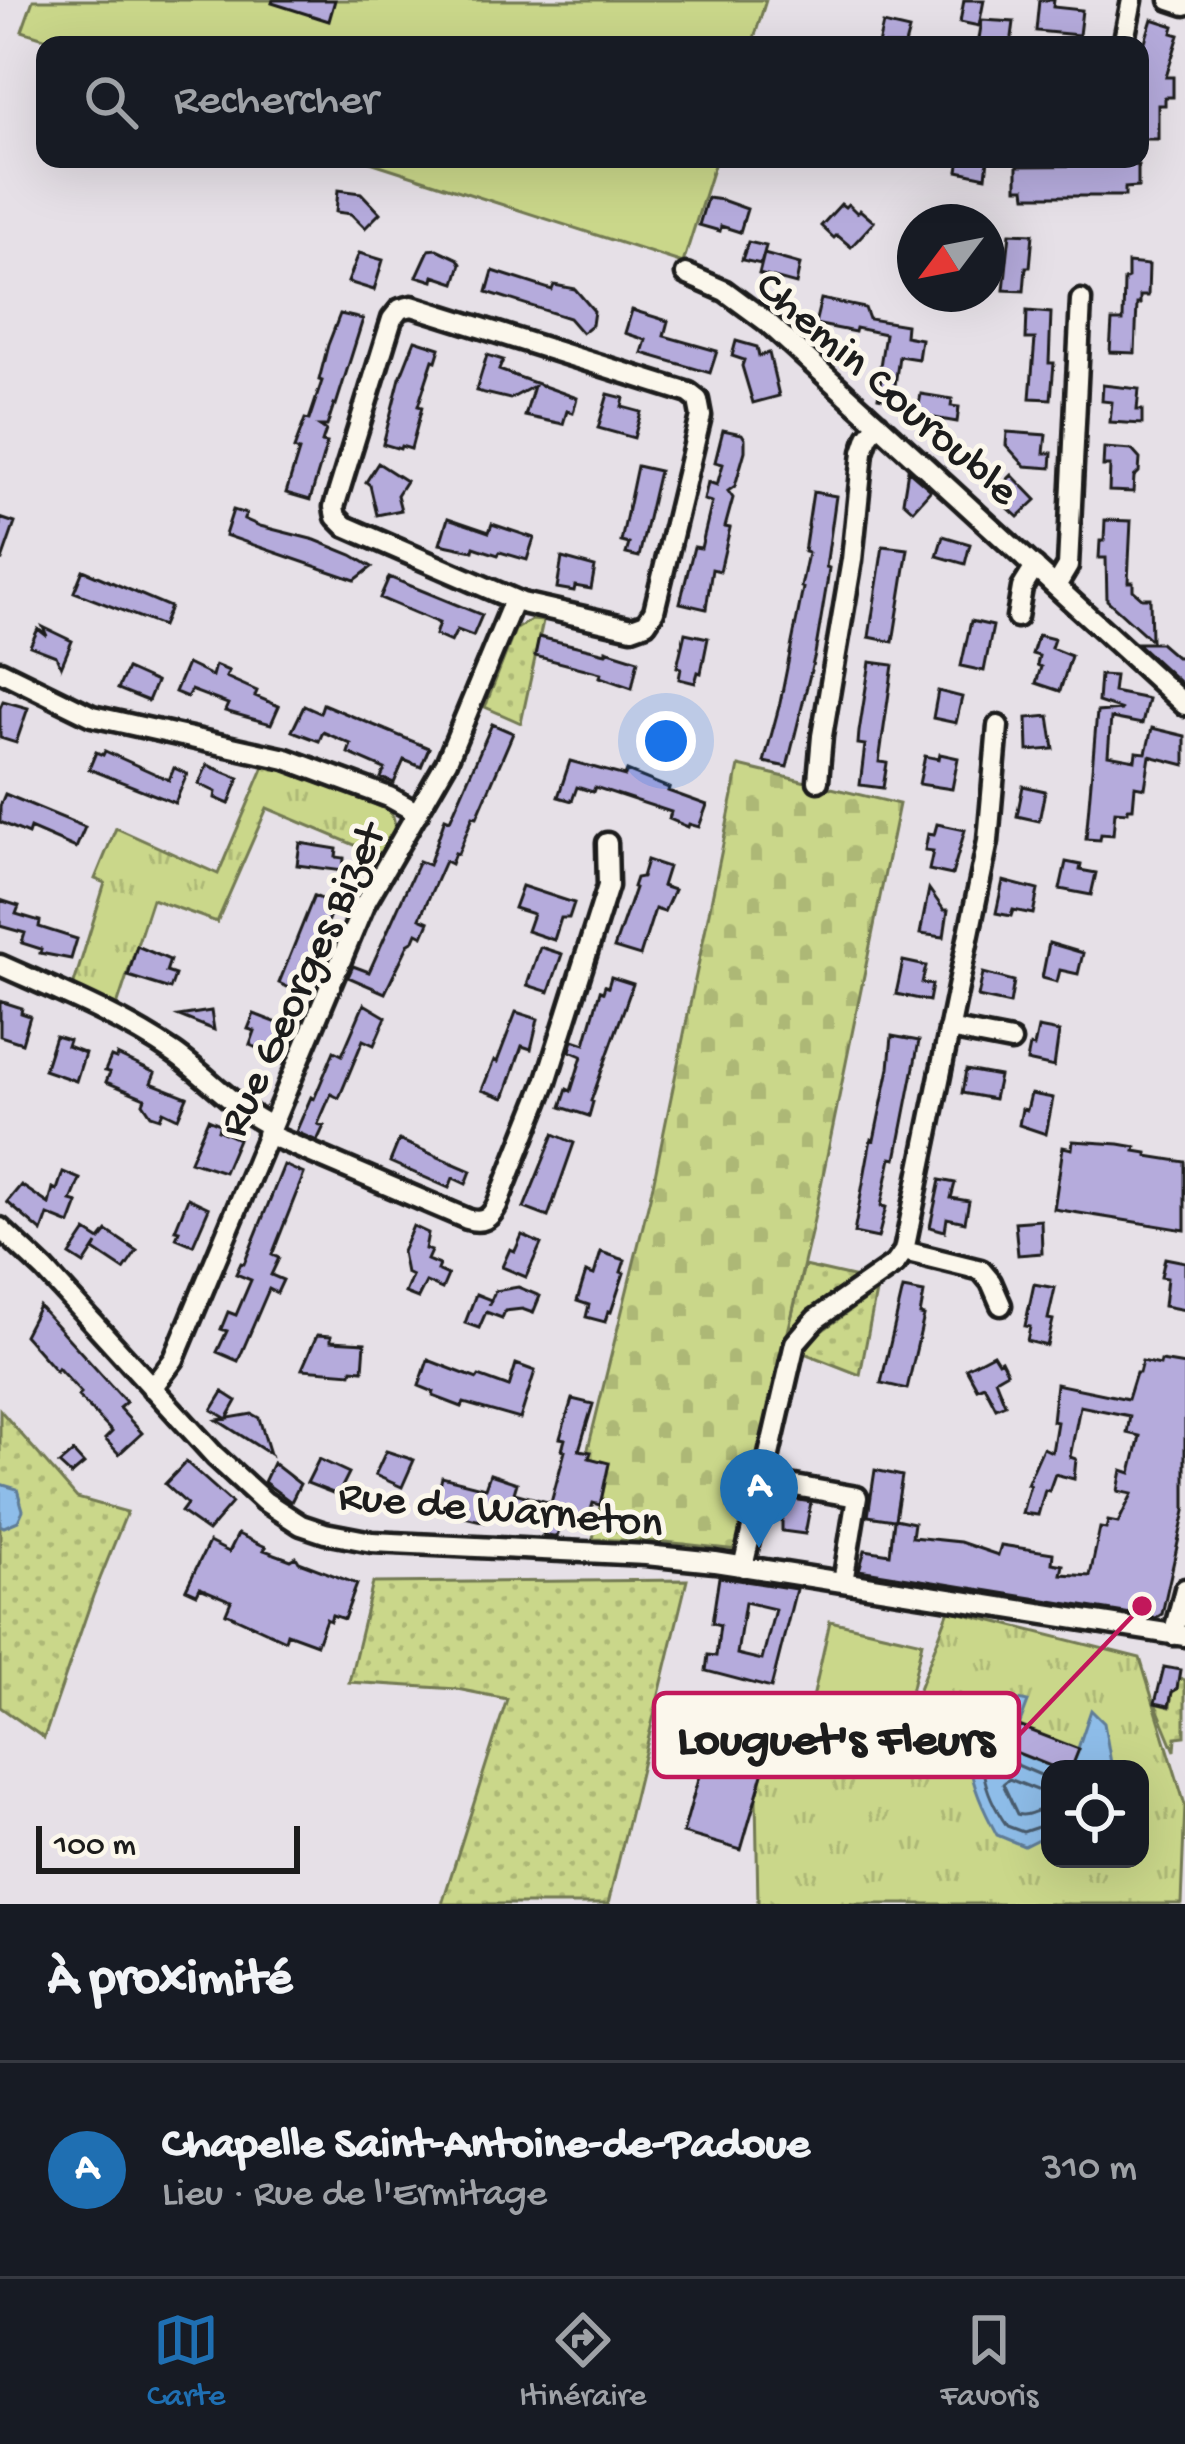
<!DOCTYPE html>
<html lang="fr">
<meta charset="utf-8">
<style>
:root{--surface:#171b24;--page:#20242c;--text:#f1f3f6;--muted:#9ea1a6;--line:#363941;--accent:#1f6fb2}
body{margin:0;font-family:"Gochi Hand",sans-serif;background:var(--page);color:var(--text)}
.controls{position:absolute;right:36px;bottom:36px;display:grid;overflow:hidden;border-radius:24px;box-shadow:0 12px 48px #0002}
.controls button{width:108px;height:108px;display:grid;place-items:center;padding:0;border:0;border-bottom:3px solid var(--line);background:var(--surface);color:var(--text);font:60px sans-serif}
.compass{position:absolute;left:897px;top:204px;width:108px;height:108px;border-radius:50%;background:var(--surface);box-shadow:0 12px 48px #0002;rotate:238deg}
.scale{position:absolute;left:36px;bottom:30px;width:264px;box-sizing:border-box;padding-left:12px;border:6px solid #1c1c1c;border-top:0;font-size:33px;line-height:42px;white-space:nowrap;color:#1c1c1c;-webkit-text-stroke:9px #fbf7ec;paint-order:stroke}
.you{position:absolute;left:666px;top:741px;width:42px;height:42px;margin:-30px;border:9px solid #fff;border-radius:50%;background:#1a73e8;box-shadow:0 0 0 18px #1a73e833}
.badge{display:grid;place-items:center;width:78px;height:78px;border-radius:50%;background:var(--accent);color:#fff;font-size:39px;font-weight:700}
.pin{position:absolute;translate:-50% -99px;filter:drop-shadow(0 3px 6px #0008)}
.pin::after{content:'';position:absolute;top:63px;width:42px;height:36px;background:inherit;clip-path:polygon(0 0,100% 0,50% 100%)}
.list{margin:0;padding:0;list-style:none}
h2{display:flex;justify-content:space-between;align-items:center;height:156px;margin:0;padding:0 48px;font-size:51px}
h2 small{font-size:39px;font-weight:400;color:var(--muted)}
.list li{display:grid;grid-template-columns:78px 1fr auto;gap:36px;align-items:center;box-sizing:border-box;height:216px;padding:0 48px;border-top:3px solid var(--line)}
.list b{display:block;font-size:45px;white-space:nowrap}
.list p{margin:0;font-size:39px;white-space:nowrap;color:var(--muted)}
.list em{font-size:39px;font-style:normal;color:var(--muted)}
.icon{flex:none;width:66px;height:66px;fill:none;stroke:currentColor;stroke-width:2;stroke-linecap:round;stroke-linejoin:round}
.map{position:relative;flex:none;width:1185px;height:1904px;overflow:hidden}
.search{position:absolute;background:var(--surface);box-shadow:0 12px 48px #0002;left:36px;right:36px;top:36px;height:132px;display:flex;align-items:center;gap:30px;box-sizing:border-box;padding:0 42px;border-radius:24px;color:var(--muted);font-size:45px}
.sheet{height:372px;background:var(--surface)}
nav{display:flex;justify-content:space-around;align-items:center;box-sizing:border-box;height:168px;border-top:3px solid var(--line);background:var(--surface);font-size:33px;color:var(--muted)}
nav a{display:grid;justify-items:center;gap:6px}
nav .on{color:var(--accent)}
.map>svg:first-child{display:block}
.grass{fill:url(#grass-dots);stroke:#737a53;stroke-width:3}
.cemetery{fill:url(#cemetery-stones);stroke:#737a53;stroke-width:3}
.park{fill:url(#park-tufts);stroke:#737a53;stroke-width:3;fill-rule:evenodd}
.garden{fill:#cad78a;stroke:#737a53;stroke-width:3}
.water{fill:#8ebde9;stroke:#607d97;stroke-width:3}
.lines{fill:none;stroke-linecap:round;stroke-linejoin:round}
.shore{stroke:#4a5c6e;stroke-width:3}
.building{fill:#b5abdc;stroke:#1c1c1c;stroke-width:3;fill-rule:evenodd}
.minor-casing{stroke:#1c1c1c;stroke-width:27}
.minor{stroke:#fbf7ec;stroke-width:18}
.labels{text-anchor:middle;stroke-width:10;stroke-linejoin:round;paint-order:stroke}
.street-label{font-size:45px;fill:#1c1c1c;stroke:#fbf7ec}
.leader{fill:none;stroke:#c2185b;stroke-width:4.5}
.callout-dot{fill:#c2185b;stroke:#fbf7ec;stroke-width:4.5}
.callout{fill:#fbf7ec;stroke:#c2185b;stroke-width:4.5}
.callout-label{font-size:48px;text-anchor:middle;font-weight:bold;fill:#1c1c1c}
</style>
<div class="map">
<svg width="1185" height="1904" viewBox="0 0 1185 1904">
<defs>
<pattern id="grass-dots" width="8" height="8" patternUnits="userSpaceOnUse" patternTransform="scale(3)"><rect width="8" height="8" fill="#cad78a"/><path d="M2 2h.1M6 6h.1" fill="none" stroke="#adb876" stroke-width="1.8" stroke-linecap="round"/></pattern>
<pattern id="cemetery-stones" width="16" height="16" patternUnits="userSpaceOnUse" patternTransform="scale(3)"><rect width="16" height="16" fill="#cad78a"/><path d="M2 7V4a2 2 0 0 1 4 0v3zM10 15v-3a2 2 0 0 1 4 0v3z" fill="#adb876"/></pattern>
<pattern id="park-tufts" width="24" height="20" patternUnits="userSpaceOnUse" patternTransform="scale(3)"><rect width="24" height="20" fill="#cad78a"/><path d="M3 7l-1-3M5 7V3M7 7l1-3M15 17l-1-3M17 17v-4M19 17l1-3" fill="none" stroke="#adb876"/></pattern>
</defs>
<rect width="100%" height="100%" fill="#e6e0e7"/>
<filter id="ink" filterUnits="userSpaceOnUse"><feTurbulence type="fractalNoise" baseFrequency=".00833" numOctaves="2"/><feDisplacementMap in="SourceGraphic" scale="24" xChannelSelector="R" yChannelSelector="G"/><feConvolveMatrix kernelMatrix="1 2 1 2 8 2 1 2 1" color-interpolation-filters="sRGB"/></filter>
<g filter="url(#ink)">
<!-- grass -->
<path class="grass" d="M531 620 543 621 521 723 485 707 515 630Z
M804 1266 857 1278 809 1312 788 1331Z
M876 1292 860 1375 804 1353 816 1335Z
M0 1410 77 1498 127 1512 93 1596 44 1738 0 1707Z
M687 1580 608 1904H442L507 1699 457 1689 349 1682 373 1583Z
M1176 1678 1185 1680V1736L1176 1737 1175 1751 1155 1703 1170 1707 1172 1692 1177 1689Z"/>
<!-- cemetery -->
<path class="cemetery" d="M739 766 899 804 812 1229 737 1550 665 1542 593 1539 609 1464 586 1457 653 1185Z"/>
<!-- park -->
<path class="park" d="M265 764 332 785 389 811C402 828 389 840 378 855L267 808 217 922 152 899 116 1009 73 987 105 883 95 879 116 828 218 874Z
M949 1610 1140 1658 1185 1805 1181 1904H758L756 1798 779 1718 901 1736ZM1050 1769H1140V1859H1050Z"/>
<!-- garden -->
<path class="garden" d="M33 0H766L752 45H66L22 31Z
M361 159H716L683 263Z
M830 1621 922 1642 901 1737 809 1716Z"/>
<!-- water -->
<path class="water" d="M0 1484 17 1489 23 1510 18 1521 4 1527 0 1525Z
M1009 1698 1028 1702 1010 1750 1058 1769H1050V1833L1024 1846 997 1835C970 1785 948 1732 1009 1698Z
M1091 1710 1104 1723 1112 1769H1071Z"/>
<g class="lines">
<!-- shore -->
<path class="shore" d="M1050 1779 1003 1759 999 1747 1007 1723 1003 1718 997 1719C971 1753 984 1793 1007 1826L1023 1832 1050 1823
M1050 1795 1009 1779 1003 1784 1017 1814C1028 1818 1039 1808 1050 1808"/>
</g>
<!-- building -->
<path class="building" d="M273 0H335L329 21 272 3Z
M964 0H984L979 26 960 22Z
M1039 0H1054L1053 7 1082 10 1079 35 1036 31Z
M1152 19 1174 26 1172 33 1179 35 1166 77H1173V97H1165V105H1158V139H1142V51Z
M982 20 1014 22 1011 45H978Z
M883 24 909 30 905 45H878Z
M960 159H988L986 177 958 171Z
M1138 165V187L1125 188V196H1026L1025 188H1017V166Z
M338 190 361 193 380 213 365 228 351 214 336 212Z
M707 198 722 200 747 209 740 232 721 226 720 231 699 225Z
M841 204 845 207 848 204 857 213 860 210 874 222 851 247 837 235 834 238 821 226Z
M1010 233 1033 234 1030 267H1026L1024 291 1004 290Z
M748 242 766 246 761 264 742 260Z
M437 249 458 259 461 264 455 283 434 276 433 281 417 276 429 250Z
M359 253 383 260 374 290 348 282Z
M764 254 800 264 796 284 759 274Z
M1128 263 1149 265 1148 296H1140V304H1137L1135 353 1110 352 1112 321H1123L1124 280 1128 278Z
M493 271 552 290 554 285 575 289 594 311 592 325 582 333 569 318 487 292Z
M821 299 865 308 869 319 906 325 905 336 921 339 918 359 899 356 893 400 878 397 881 380 878 379 885 334 856 328 855 332 815 324Z
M632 310 668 321 664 336 717 351 710 373 642 353 646 340 625 333Z
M1027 311 1051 313 1049 363H1054L1051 399 1030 398 1035 339H1026Z
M340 314 363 319 336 405 334 404 327 426H320L326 430 322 442 327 443 310 500 286 493 299 451 294 449 305 419 309 420 322 381 319 380 328 345Z
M415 340 440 348 436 361 433 360 418 406 422 407 411 449 401 446 400 449 383 444 400 378Z
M736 341 757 347 759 356 769 353 779 396 753 403 742 366 744 360 732 356Z
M487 355 503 360 499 370 577 398 573 413 567 411 563 424 525 416 534 386 510 399 476 391Z
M1103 385 1139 389 1137 410H1142V424L1110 422 1112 402 1102 401Z
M608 394 624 398 622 407 641 412 634 438 598 428Z
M921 394 952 399 951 406 959 407 957 422 917 415Z
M723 430 742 434 745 439V451L735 486 728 491 733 498 725 527 730 528 720 571 712 569 706 609 680 603 694 547 701 548 712 502 704 500 708 482 717 485 723 464 715 462Z
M1007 432 1046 435 1044 453H1052L1051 468 1025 466 1006 445Z
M1104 448 1132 450 1140 459 1139 472 1134 477 1133 492 1109 491 1110 466H1103Z
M378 463 406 481 397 495 401 510 377 515 370 485 366 482Z
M637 466 659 471 639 557 626 554 629 544 621 542Z
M908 470 931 490 913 510 903 501Z
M1012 475 1036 500 1018 517 993 494Z
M813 492 836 496 826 567 829 568 827 583 815 654 787 767 764 762 780 703 803 588 801 587 808 553 804 552Z
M233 510 246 514 244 519 260 526 315 540 352 555 372 567 355 580 225 535Z
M0 518 15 523 2 560 0 559Z
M448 518 489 532 492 524 534 538 527 560 500 552 498 555 474 547 473 551 440 544Z
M1105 520 1131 521 1128 582H1133V590L1142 598H1150L1151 640 1107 600 1106 558H1099L1100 541H1104Z
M943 536 970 544 965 564 937 556Z
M883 546 908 549 893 642 869 637Z
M562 558 595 567 591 589 575 586 574 591 557 588Z
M83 570 170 607 162 626 74 592Z
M389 577 482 615 473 636 457 630 451 642 435 635 439 623 380 598Z
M971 621 993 626 984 671 961 666Z
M43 627 72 641 61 667 56 656 30 646 38 629 47 636Z
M685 633 708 638 701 673 698 672 695 683 679 679 681 668 677 667Z
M1038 635 1054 639 1051 648 1071 656 1060 691 1036 683 1041 667 1037 665 1039 656 1032 654Z
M539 637 606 653V650L638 660 632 688 600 677 601 673 535 656Z
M1137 643H1160L1176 657H1185V687Z
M870 662 893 665 879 762 887 763 883 788 860 785 865 745 858 744 859 732Z
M187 664 212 676 215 665 229 671 226 677 257 691 255 696 279 706 271 724 225 711 228 704 191 690 187 697 175 692Z
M127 669 156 682 148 701 118 689Z
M1100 675 1115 676 1113 692 1148 699 1142 724 1111 718 1108 755 1135 760 1136 752 1146 753 1152 728 1185 736V765L1150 756 1145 788 1135 786 1133 808H1128V812L1115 811 1113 835 1101 834 1100 840 1086 839 1097 712 1122 710 1098 702Z
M938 691 962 697 956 723 933 718Z
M3 701 28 708 16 743 0 738V708Z
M323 704 429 748 421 767 404 760 394 783 381 778 385 769 348 753 351 744 323 732 319 741 292 731 304 706 320 713Z
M1049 716 1054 749 1028 751 1027 718Z
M492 724 513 733 477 817 473 816 458 854 455 853 451 864 445 861 420 918 429 922 423 936 417 933 414 940 409 943 385 993 348 977 353 966 369 972 419 861 429 865 445 818 450 820Z
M105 751 169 780 174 768 187 774 175 803 89 769 96 752 103 755Z
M940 754 958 758 952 789 919 784 925 756 939 759Z
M570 761 625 776 627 771 669 788 668 791 707 805 699 827 689 824 688 827 669 819 671 812 595 787 593 792 577 787 572 801 558 797Z
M207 765 239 778 229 804 215 798 216 792 199 784Z
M1023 786 1045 791 1039 821 1017 816Z
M5 794 85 827 76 848 30 828 28 834 0 822V806Z
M937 824 965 830 952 875 929 870 933 851 925 850 928 834 934 835Z
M300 843 337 849 336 857 344 858 343 871 297 865Z
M647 860 668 867 662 886 674 890 664 912 655 909 640 956 614 948 635 888 633 887 636 878 642 877Z
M1066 862 1081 865 1080 870 1096 873 1091 895 1060 889Z
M1003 881 1038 890 1033 914 1013 910 1011 916 996 913Z
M522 886 574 903 569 918H561L554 940 527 931 533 914 514 908Z
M929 889 944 910H948L944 937 920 934Z
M314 896 334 904 304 983 301 981 296 991 279 983Z
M0 900 19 906 16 914 40 921 39 927 77 939 71 959 40 953 41 949 22 943 25 933 0 926Z
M1049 943 1083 953 1078 974 1060 970 1057 982 1042 978Z
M137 946 170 960 166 972 175 975 170 989 128 976Z
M540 947 562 954 549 992 527 985Z
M903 961 926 966 922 983 932 985 929 1001 896 994Z
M983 973 1014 981 1010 1004 978 997Z
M611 977 633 984 591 1101 593 1102 589 1116 561 1107 567 1089 571 1091 582 1056 570 1051 573 1040 585 1044 600 991 603 992 605 986 608 987Z
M0 1001 22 1008 21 1013 30 1016 22 1043 0 1036Z
M364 1004 386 1017 374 1045 363 1040 339 1098 331 1094 318 1124 324 1126 317 1141 296 1132 311 1097 314 1099 334 1051 342 1055Z
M211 1011 214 1030 179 1016Z
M516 1012 538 1019 531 1049 522 1046 504 1098 482 1090 494 1060 497 1062Z
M254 1014 283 1025 276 1041 279 1042 273 1055 250 1045 255 1031 248 1029Z
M1038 1028 1059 1032 1054 1067 1027 1061 1030 1046 1034 1047Z
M55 1036 69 1040 67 1046 85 1053 76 1081 44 1070Z
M892 1036 919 1041 896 1159 891 1158 881 1206 886 1207 878 1238 854 1233 871 1139 874 1140 889 1068Z
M117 1055 155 1073 151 1083 187 1097 178 1118 163 1111 160 1118 151 1115 143 1103 145 1098 106 1082 110 1072 105 1071 111 1057 116 1059Z
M966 1070 999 1076 994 1099 962 1093Z
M1031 1094 1053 1098 1046 1134 1019 1125 1022 1109 1027 1110Z
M208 1119 220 1124 218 1130 238 1139 224 1172 190 1161Z
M554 1134 574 1143 548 1217 524 1208Z
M399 1140 471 1171 466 1184 453 1178 449 1188 390 1162Z
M1073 1141 1119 1144 1136 1147 1135 1151 1147 1153V1156L1185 1162V1230L1054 1209 1063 1147 1072 1149Z
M284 1165 304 1174 272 1255 279 1258 271 1275 283 1280 277 1293 269 1289 238 1361 217 1352 227 1331 221 1329 228 1312 236 1315 251 1280 236 1274 241 1263 244 1264Z
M63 1172 80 1179 71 1201 78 1203 70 1224 48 1215 42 1232 7 1202 21 1185 49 1204 53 1188 57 1190Z
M940 1180 955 1183 951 1198 969 1201 965 1222 947 1218 945 1231 930 1227Z
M188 1198 209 1208 193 1245 176 1238 179 1231 175 1230Z
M1041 1220 1042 1253 1018 1255 1015 1222Z
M413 1226 428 1233 425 1249 431 1251 427 1260 439 1265 437 1270 448 1275 442 1289 426 1282 418 1298 405 1293 412 1276 406 1273 402 1252Z
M86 1231 100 1240 107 1231 137 1251 124 1270 94 1250 97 1244 84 1264 70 1255Z
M522 1235 541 1244 526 1277 502 1267 510 1249 515 1251Z
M601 1252 625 1260 621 1272 624 1273 611 1312 608 1311 605 1322 586 1317 589 1305 577 1301 586 1272 594 1275Z
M1165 1258 1185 1262V1310L1164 1306 1167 1278 1161 1277Z
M1034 1284 1055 1288 1048 1319 1053 1320 1047 1346 1027 1341 1030 1327 1025 1326Z
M518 1287 540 1296 533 1313 522 1309 505 1311 502 1318 486 1312 479 1328 465 1323 476 1294 491 1300 489 1305 495 1291Z
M903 1289 924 1293 920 1315 924 1316 907 1389 881 1383Z
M39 1306 126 1402 119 1408 142 1433 119 1454 105 1439 112 1432 78 1396 81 1393 58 1368 56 1371 24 1335Z
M317 1335 331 1336V1341L365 1343 363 1370 352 1369 351 1373 302 1369Z
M993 1354 998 1362 1001 1360 1007 1372 995 1379 1005 1404 996 1408 984 1385 977 1388 966 1368Z
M428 1360 477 1379 479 1376 509 1387 516 1364 535 1371 520 1419 464 1403 462 1407 433 1396 434 1392 419 1386Z
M1142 1361 1160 1365 1161 1361 1185 1365V1511L1162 1614 1156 1618 859 1570 865 1550 890 1554 894 1520 868 1516 875 1470 902 1476 895 1519 914 1523 912 1537 960 1542 998 1555 1001 1545 1053 1553 1052 1563 1063 1565 1061 1574 1090 1576 1100 1528 1106 1529 1108 1521 1118 1523 1132 1494 1118 1491 1122 1470 1131 1473 1140 1436 1127 1433 1130 1416 1080 1406 1070 1457 1076 1459 1074 1479 1055 1474 1049 1491 1045 1490 1038 1515 1022 1513 1030 1485 1027 1484 1043 1448 1052 1452 1057 1422 1052 1421 1056 1384 1128 1399 1136 1373H1139Z
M223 1392 237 1401 227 1419 212 1410Z
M572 1399 593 1404 579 1450 591 1452 589 1458 609 1463 600 1505 593 1503 585 1530 561 1523 557 1537H553L543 1535 545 1527 487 1510 485 1522 435 1510 442 1477 485 1488 490 1474 517 1483 514 1493 551 1503 565 1451 562 1450 565 1439 560 1438Z
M252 1414 259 1418 270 1454 217 1420Z
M386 1451 414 1460 402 1487 375 1475Z
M73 1452 84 1464 71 1475 59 1464Z
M319 1459 349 1473 338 1495 307 1483Z
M186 1462 232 1503 208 1531 181 1512 187 1504 165 1484Z
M273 1463 300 1484 291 1502 264 1482Z
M787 1498 811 1502 805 1534 782 1531V1510Z
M238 1534 266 1547 264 1550 291 1560 296 1557 299 1562 357 1584 344 1619 332 1615 330 1621 326 1619 317 1644 287 1633 285 1640 226 1613 231 1601 200 1588 197 1594 186 1589 209 1542 229 1552Z
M719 1577 796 1589 771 1688 706 1671 708 1655 716 1656 720 1625 712 1623ZM745 1602 775 1609 762 1660 737 1654Z
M1164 1667 1180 1670 1177 1689 1172 1692 1169 1706 1155 1703Z
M720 1701 779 1718 741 1850 683 1833Z
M1019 1726 1079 1749 1071 1769H1058L1010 1750Z"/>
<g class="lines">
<defs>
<path id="minor" d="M1170 0 1185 5
M1123 45 1132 0
M686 274 725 291 767 322 1185 705
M412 306 689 393 698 400 701 416 654 611 646 623 632 628 522 603 345 526 336 517 334 507 392 319 400 309Z
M1056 586 1068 566 1081 300
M1017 617 1022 588 1035 567
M0 671 92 716 286 759 389 797 418 813
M818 781 822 736 852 560 863 452 868 437 878 423
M0 965C60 992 120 1016 174 1053 207 1076 235 1109 271 1126
M949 1029 1011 1041
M267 1134 467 1219C482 1224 490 1219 497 1205L546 1082 608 886 607 843
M0 1228 45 1270 215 1456 264 1501 301 1525 325 1533 372 1542 646 1555 715 1562 1185 1636
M904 1251 981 1270 991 1282 1001 1305
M152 1388 174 1359 364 905 447 761 514 600
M761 1480 857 1497 843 1582
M743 1567 795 1343 816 1319 895 1264 904 1251 988 841 998 726
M1173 1635 1185 1589"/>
</defs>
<!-- minor casing -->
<use href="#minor" class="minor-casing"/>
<!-- minor -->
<use href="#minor" class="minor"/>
</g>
</g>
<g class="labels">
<!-- street labels -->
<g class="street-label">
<text transform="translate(890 385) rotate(41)" y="16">Chemin Courouble</text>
<text transform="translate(298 978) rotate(-65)" y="16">Rue Georges Bizet</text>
<text transform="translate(501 1505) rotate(5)" y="16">Rue de Warneton</text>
</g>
</g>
<!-- callouts -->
<path class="leader" d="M1142 1606L1019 1735"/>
<circle class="callout-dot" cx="1142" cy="1606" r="12"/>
<rect class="callout" x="654" y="1693" width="365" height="84" rx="12"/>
<g class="callout-label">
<text x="836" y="1752">Louguet's Fleurs</text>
</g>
</svg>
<div class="controls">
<button><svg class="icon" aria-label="locate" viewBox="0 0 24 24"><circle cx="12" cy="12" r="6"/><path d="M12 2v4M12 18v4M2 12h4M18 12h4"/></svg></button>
</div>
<svg class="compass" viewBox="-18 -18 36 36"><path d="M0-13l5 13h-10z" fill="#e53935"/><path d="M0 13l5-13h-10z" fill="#9ea1a6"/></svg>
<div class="scale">100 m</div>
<div class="you"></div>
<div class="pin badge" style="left:759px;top:1548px">A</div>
<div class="search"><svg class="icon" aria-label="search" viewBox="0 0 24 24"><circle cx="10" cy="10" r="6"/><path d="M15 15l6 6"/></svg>Rechercher</div>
</div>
<section class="sheet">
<h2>À proximité<small></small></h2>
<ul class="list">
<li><span class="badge">A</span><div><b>Chapelle Saint-Antoine-de-Padoue</b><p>Lieu · Rue de l'Ermitage</p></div><em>310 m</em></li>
</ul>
</section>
<nav>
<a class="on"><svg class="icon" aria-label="map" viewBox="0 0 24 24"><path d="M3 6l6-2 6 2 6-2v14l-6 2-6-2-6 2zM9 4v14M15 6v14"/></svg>Carte</a>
<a><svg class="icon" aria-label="directions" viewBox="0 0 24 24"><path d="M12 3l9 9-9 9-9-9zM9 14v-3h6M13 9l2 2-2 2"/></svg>Itinéraire</a>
<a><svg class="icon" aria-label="saved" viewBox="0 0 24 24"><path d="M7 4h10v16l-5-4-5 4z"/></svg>Favoris</a>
</nav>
